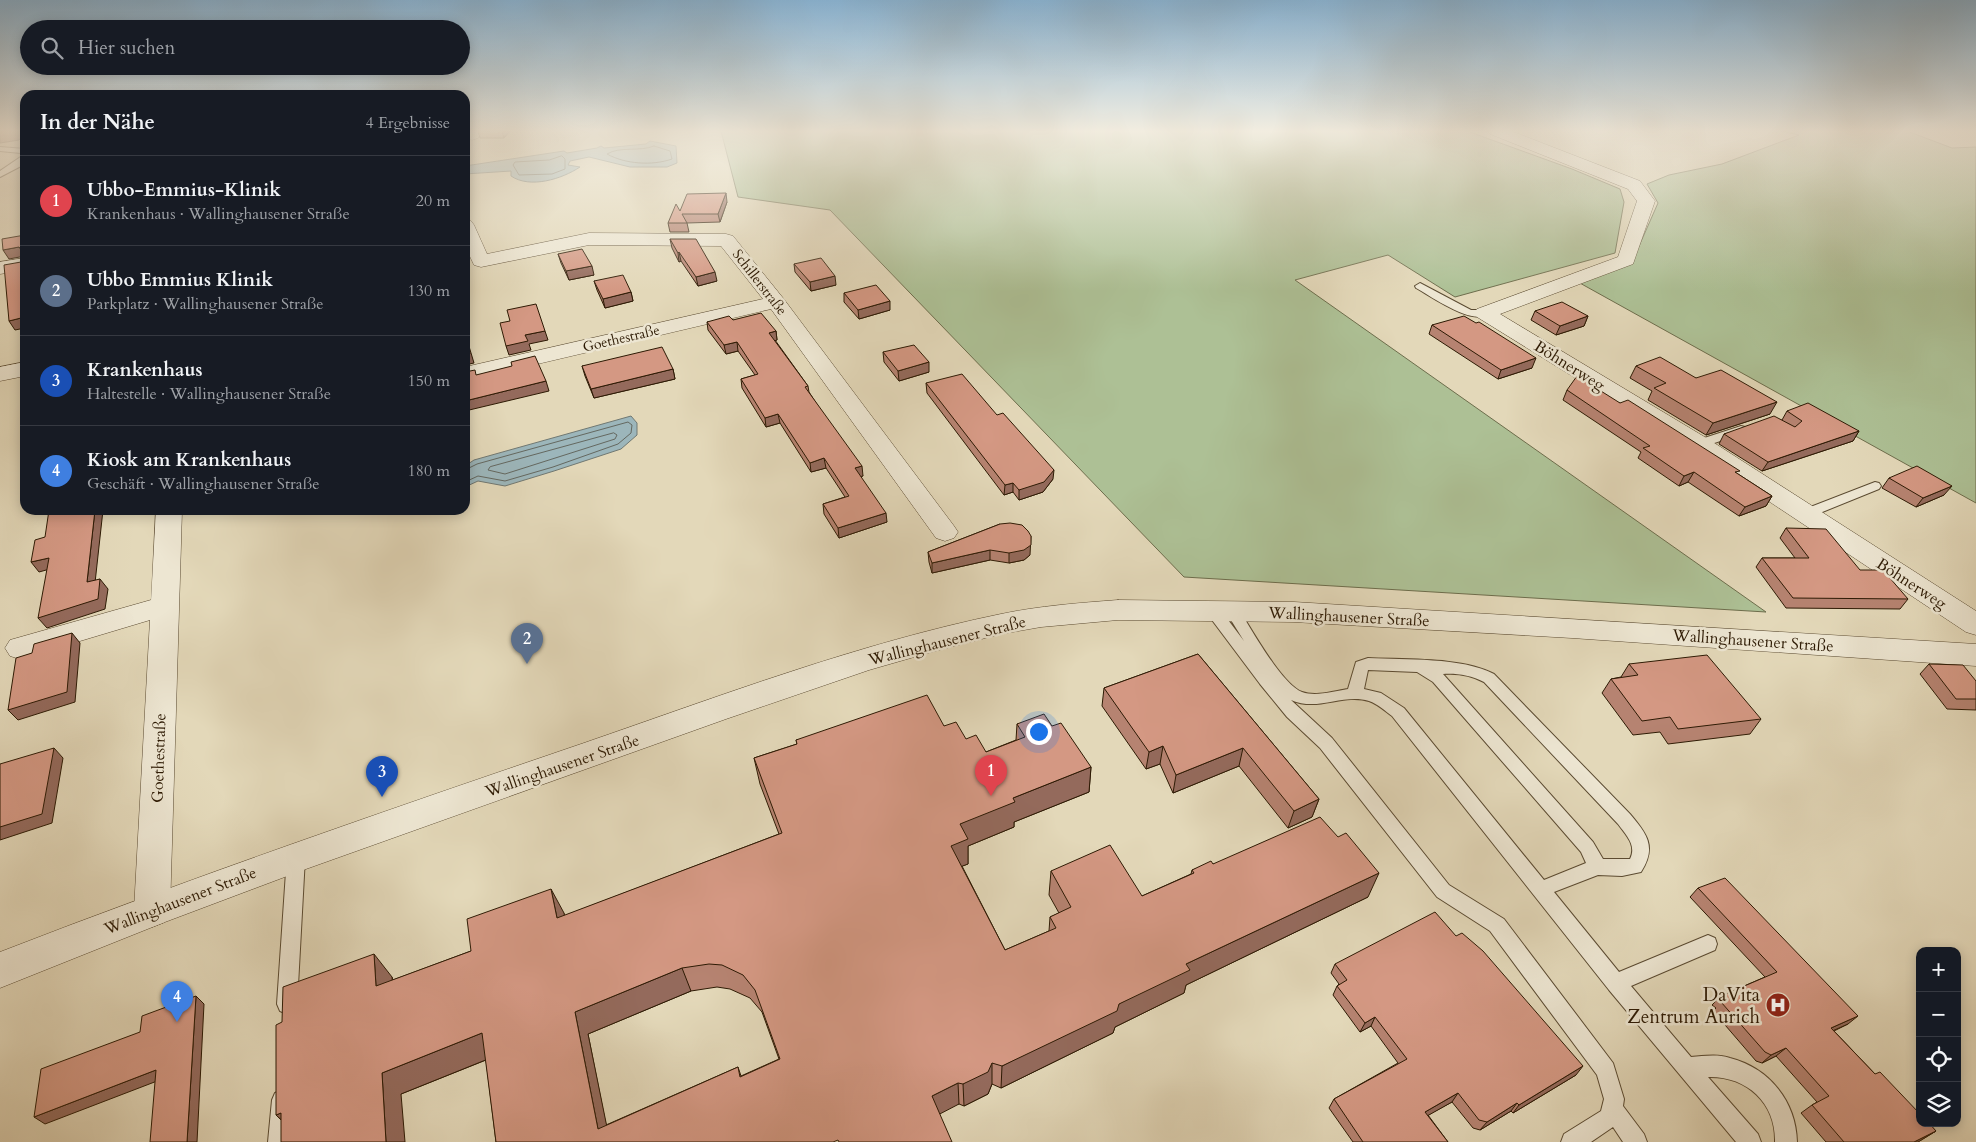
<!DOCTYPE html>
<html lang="de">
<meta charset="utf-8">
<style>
:root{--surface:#171b24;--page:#20242c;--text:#f1f3f6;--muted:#9ea1a6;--line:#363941;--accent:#c59692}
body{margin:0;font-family:Cardo,serif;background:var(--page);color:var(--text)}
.controls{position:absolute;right:15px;bottom:15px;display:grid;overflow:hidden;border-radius:10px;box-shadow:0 2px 12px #0003}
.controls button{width:45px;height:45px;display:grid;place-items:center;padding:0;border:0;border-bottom:1px solid var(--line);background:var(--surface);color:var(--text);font:25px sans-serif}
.you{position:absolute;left:1038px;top:731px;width:18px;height:18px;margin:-12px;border:4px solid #fff;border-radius:50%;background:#1a73e8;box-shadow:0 0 0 8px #1a73e833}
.badge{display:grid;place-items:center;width:32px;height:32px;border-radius:50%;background:var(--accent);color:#fff;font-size:16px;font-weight:700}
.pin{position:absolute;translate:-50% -41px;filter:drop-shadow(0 1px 2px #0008)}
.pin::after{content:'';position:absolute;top:26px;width:18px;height:15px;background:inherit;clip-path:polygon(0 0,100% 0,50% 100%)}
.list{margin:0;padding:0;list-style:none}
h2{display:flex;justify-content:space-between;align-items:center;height:65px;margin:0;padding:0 20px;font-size:21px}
h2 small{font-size:16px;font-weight:400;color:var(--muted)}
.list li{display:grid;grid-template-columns:32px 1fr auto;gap:15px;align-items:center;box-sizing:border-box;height:90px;padding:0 20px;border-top:1px solid var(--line)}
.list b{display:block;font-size:19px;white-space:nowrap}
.list p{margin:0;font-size:16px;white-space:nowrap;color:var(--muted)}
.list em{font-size:16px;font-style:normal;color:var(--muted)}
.icon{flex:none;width:28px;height:28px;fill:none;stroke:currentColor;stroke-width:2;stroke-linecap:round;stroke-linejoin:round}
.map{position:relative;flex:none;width:1976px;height:1142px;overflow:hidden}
.search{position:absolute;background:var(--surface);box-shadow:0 2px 12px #0003;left:20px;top:20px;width:450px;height:55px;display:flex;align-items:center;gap:12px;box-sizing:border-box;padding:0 18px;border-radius:28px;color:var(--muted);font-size:19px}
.panel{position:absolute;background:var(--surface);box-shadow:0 2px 12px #0003;left:20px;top:90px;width:450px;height:425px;border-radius:15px}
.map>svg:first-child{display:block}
.green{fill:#adc095;stroke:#6d6d4c}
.water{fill:#9cb6bb;stroke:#707872}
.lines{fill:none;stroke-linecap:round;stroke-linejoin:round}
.shore{stroke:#646860;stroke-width:1}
.service-casing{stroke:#5a4a31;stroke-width:2}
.minor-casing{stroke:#5a4a31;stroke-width:1}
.tertiary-casing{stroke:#5a4a31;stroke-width:1}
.service{fill:#ede6d2;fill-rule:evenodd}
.minor{fill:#ede6d2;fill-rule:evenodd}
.tertiary{fill:#ede6d2;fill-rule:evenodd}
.wall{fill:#b68371;stroke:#2d1a04;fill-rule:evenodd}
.shaded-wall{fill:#946a5c;stroke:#2d1a04}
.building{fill:#d49883;stroke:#2d1a04;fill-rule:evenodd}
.labels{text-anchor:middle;stroke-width:5;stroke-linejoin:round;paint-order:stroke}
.far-street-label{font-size:14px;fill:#2d1a04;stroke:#ede6d2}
.street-label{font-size:16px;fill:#2d1a04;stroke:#ede6d2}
.near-poi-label{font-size:19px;fill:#2d1a04;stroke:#ede6d2;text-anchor:end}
</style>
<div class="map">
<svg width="1976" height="1142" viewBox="0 0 1976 1142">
<rect width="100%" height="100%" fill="#e3d8b9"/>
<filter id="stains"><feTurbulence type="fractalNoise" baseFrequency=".004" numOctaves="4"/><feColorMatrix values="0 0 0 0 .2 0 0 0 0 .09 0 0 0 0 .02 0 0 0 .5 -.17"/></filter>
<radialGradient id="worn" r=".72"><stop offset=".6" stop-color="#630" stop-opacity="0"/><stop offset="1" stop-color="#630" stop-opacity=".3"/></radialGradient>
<!-- green -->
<path class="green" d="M721 131H1467L1572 169 1620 189 1624 202 1615 253 1455 297 1388 255 1295 280 1766 612 1184 577 830 210 738 197Z
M1781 131H1907L1952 148 1976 147V503L1578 282 1632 262 1658 203 1647 184 1669 175 1722 164 1799 135Z"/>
<!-- water -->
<path class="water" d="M650 141 676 146 677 163 667 167H630L589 157 570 161 568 165 580 167C562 179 530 189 511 176V171L465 174V166L564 151 567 153 597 148 601 146 604 148 646 144Z
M631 416 637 423V435L621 449 554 471 505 486 478 481 465 487V491V466L474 460Z"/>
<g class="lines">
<!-- shore -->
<path class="shore" d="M654 146 670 151 672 159C652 166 625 164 607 154 620 146 640 152 654 146Z
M562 156 565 159V169L552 174 519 175 513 165 515 162 549 160Z
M614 433 617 435 615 439 505 474 488 470 490 467Z
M465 470 477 464 628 422 632 425 631 433 618 444 553 467 505 481 478 476 465 482"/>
<defs>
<path id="service" d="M0 147 25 149V155L21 153 0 151Z
M22 156H25V163L23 165 0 177V171Z
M1420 283 1471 310H1484L1489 313C1474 327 1432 297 1416 288L1415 286Z
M1741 426 1745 427 1747 430 1745 433 1699 448 1693 444 1695 441Z
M1875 482 1879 483 1881 486 1879 489 1810 517 1805 518 1799 514 1800 511Z
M1214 607 1219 608 1244 641 1226 612 1228 608H1238C1250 627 1282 685 1302 692 1316 697 1334 691 1348 689L1356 662 1368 658C1405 660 1462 657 1494 674L1630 814C1647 834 1657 847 1641 872L1622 876 1598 875 1554 892 1619 972 1708 935 1715 938 1717 944 1715 950 1631 986 1691 1057C1704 1056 1718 1054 1730 1058 1769 1068 1796 1101 1797 1142H1775C1776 1103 1747 1076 1708 1077L1758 1134 1761 1142H1736L1609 990 1392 716C1385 711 1378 704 1369 701 1343 693 1318 712 1291 700L1332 738 1449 885 1504 919 1613 1063 1624 1099 1623 1106 1644 1134 1647 1142H1623L1613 1127 1591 1142H1561L1564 1134 1601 1111 1604 1099 1597 1075 1490 931 1437 897 1320 748 1287 717 1260 684 1209 616 1207 612 1209 608ZM1368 670 1417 672 1433 682 1581 852 1586 863 1544 880 1404 708 1381 693 1364 689ZM1443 674C1455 673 1471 675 1484 682L1618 824C1626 835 1637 845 1630 859H1603L1593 842Z
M296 849 302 852 305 857 297 1004 294 1011 287 1014 280 1011 277 1004 287 857 290 852Z
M282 1090 289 1093 292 1100 290 1142H268L272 1100 275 1093Z"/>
<path id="minor" d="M467 131H483L478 138 472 140 465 136Z
M1488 131H1511L1640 181 1655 201 1633 264 1500 314 1708 439 1976 611V635L1966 632 1690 449 1477 317 1474 313 1477 309 1618 257 1637 201 1628 189 1490 134Z
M465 220 471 221 474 225 487 254 589 233 726 234 733 236 783 298 954 526 958 532 954 538 945 541 936 538 771 309 465 381V367L763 299 721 246 589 245 481 267 474 265 465 246Z
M25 258V270L0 274V262Z
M25 362V376L0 381V367Z
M156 510H182L170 910 165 922 152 927 139 922 134 910 150 620 20 659 10 656 5 648 10 640 151 600Z"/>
<path id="tertiary" d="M1118 600 1294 602 1976 644V666L1572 638 1294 622 1118 620 1041 627 1001 634 935 651 869 670 726 719 306 869 165 922 0 988V952C193 877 388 810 584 743 720 696 860 643 1001 614 1039 606 1079 603 1118 600Z"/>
</defs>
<!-- service casing -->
<use href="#service" class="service-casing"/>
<!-- minor casing -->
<use href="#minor" class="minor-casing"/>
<!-- tertiary casing -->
<use href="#tertiary" class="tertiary-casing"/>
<!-- service -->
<use href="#service" class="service"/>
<!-- minor -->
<use href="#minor" class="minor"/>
<!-- tertiary -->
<use href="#tertiary" class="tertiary"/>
</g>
<!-- wall -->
<path class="wall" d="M478 131H510L504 138H480Z
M727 202 720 222 687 223 689 232H670L668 223 680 211Z
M670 239 717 281 698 286 681 261 679 262 672 248Z
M558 254 594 275 569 280 561 263Z
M794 264 836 285 811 291 795 272Z
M594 281 631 292 633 301 605 308 597 290Z
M844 293 890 310 859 319 844 302Z
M1535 311 1588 316 1584 326 1556 335 1531 320Z
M733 320 776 331 777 340H775L808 386 809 392 863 476H860L887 522 839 538 824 514 823 504 845 497 826 468 811 472 780 423 766 427 742 388 741 379 755 375 738 351 726 354 708 330 707 322Z
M1432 325 1532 368 1498 379 1429 334Z
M883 352 929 372 899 381 884 362Z
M582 366 673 369 675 379 594 398 585 376Z
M1636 366 1696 378 1770 414 1706 435 1648 400 1652 391 1630 378Z
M926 383 1053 479 1043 492 1019 500 1013 492 1004 495 927 393Z
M1567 390 1620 403 1738 474 1772 496 1766 506 1739 516 1688 482 1679 486 1638 458 1641 452 1563 400Z
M1787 411 1859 431 1853 441 1762 471 1719 444 1724 434 1782 420Z
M1889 478 1944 495 1916 507 1882 488Z
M1000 524 1030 555 1024 560 1009 563 990 560 932 573 929 562 928 552Z
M1786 528 1908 599 1900 609 1786 608 1756 567 1762 558H1795L1780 538Z
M1198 654 1319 799 1312 817 1288 828 1239 766 1173 793 1160 764 1146 769 1102 706 1104 688Z
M1629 664 1761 719 1750 734 1668 744 1660 732 1633 735 1602 693 1611 679 1621 677Z
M1929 664 1976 681V710L1947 709 1920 674Z
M1017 724 1052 726 1091 767 1089 792 1014 822V827L968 846V864L962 866 1005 950 1049 931 1050 917 1059 913 1049 895 1051 871 1142 896 1191 874 1192 870 1213 864 1368 897 1186 985 1184 993 1115 1027 1113 1033 1001 1088 992 1084 988 1094 964 1106 959 1104 496 1142 486 1060 401 1094 281 1120 276 1115 392 977 393 980 471 951 564 913V916L779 834 760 784 754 758 797 744 796 740 944 726 986 752 1016 740ZM717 987 730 989 750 998 762 1012 779 1059 741 1076 738 1067 606 1125 588 1034 691 991Z
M1698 888 1848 1024 1834 1031 1875 1074 1936 1131 1918 1142H1826L1801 1113 1812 1105 1817 1102 1776 1056 1762 1063 1756 1061 1713 1011 1716 1008 1712 1005 1721 996 1765 977 1690 897Z
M1335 964 1576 1075 1513 1113 1511 1111 1480 1130 1473 1128 1452 1102 1428 1115 1448 1142H1353L1329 1108 1334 1099 1398 1063 1371 1026 1360 1032 1333 995 1337 986 1339 984 1331 973Z"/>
<!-- shaded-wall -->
<path class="shaded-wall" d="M0 131H25V132L19 140 0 143Z
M502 131H510L504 138Z
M726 193 727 202 720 222 718 214Z
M19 247 25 256 9 259 3 250Z
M679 252 681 261 679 262 678 253Z
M592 266 594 275 569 280 566 271Z
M715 272 717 281 698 286 696 277Z
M835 276 836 285 811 291 810 282Z
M631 292 633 301 605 308 603 299Z
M890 301V310L859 319 858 310Z
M1588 316 1584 326 1556 335 1560 326Z
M25 317V328L15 330 9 321Z
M545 331 548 340 529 344 531 350 509 355 506 346 525 335Z
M776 331 777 340 771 342 769 333Z
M465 333 474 363 465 365Z
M737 342 738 351 726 354 724 345Z
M1536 358 1532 368 1498 379 1501 370Z
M929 362V372L899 381 898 371Z
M673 369 675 379 594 398 591 389Z
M546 381 549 391 465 411V401Z
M1777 402 1770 414 1706 435 1713 423Z
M778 414 780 423 766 427 765 418Z
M1859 431 1853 441 1762 471 1768 462Z
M824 458 826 468 811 472 810 463Z
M862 466 863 476 856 478 855 468Z
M1054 470 1053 479 1043 492 1019 500V490Z
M1694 472 1688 482 1679 486 1684 476Z
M1013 483V492L1004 495 1005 485Z
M1952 486 1944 495 1916 507 1923 498Z
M1772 496 1766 506 1739 516 1745 507Z
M95 510H103L94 592 87 582Z
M886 513 887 522 839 538 838 528Z
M1031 536 1030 555 1024 560 1009 563V553Z
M990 550V560L932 573V563Z
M49 558 57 567 39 572 31 562Z
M100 579 108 589 105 609 47 628 38 618Z
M72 633 80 643 75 702 18 720 8 710Z
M1163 746 1160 764 1146 769 1149 752Z
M54 748 63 758 52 823 0 840V827Z
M1243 748 1239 766 1173 793 1176 775Z
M1091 767 1089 792 1014 822V827L968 846V864L952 870 951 846 960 824 1013 798Z
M1319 799 1312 817 1288 828 1294 811Z
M1379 873 1368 897 1186 985 1184 993 1115 1027 1113 1033 1001 1088 1002 1066 1119 1004 1186 964Z
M551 889 564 913 569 942 557 918Z
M374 954 392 977 395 1009 376 986Z
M682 968 691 991 588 1034 610 1142 598 1129 575 1012Z
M196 996 204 1004 197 1142H187Z
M1858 1016 1848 1024 1821 1036 1831 1028Z
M1375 1017 1371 1026 1360 1032 1365 1023Z
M482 1033 498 1055 401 1094 405 1142H386L382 1073Z
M1786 1048 1776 1056 1762 1063 1771 1055Z
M992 1063V1084L988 1094 964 1106 963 1084Z
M1583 1066 1576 1075 1513 1113 1519 1105Z
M156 1070 165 1078 45 1124 34 1117Z
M958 1083 959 1104 934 1117 932 1096Z
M1458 1093 1452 1102 1420 1120 1425 1112Z
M1517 1103 1511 1111 1480 1130 1487 1122Z
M281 1113 299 1136 276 1115Z
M1936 1131 1918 1142H1914Z"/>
<!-- building -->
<path class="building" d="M726 193 718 214H682L687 223H668L676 204 680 211 687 194Z
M25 235V317L9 321 4 265 21 262V249L19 247 3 250 2 239Z
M670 239H696L715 272 696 277 679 252 678 253Z
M582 249 592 266 566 271 558 254Z
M821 258 835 276 810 282 794 264Z
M623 275 631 292 603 299 594 281Z
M876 285 890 301 858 310 844 293Z
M1562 302 1588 316 1560 326 1535 311Z
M536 304 545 331 525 335 528 341 506 346 500 323 510 321 507 310Z
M761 313 776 331 769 333 808 386 805 387 862 466 855 468 886 513 838 528 823 504 849 496 824 458 810 463 778 414 765 418 741 379 758 374 737 342 724 345 707 322 729 316 733 320Z
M1464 316 1476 323 1479 322 1536 358 1501 370 1432 325Z
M465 335 470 354 465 355Z
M914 345 929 362 898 371 883 352Z
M662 347 673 369 591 389 582 366Z
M535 356 546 381 465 401V372L475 370 476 375 512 366 511 362Z
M1660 357 1696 378 1721 370 1777 402 1713 423 1654 388 1666 383 1636 366Z
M962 374 997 415 1003 413 1054 470 1044 482 1019 490 1013 483 1005 485 926 383Z
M25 375V386L23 387Z
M1577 376 1620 403 1628 400 1740 471 1735 472 1772 496 1745 507 1694 472 1684 476 1643 448 1650 446 1567 390Z
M1808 403 1859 431 1768 462 1724 434 1774 416 1795 427 1802 421 1787 411Z
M1917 466 1952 486 1923 498 1889 478Z
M49 510H95L87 582 100 579 98 599 38 618 49 558 31 562 35 540 45 537Z
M1010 523 1022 525 1028 531 1031 536V545L1024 550 1009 553 990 550 932 563 928 552 1000 524Z
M1786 528 1826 529 1860 570H1883L1908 599 1793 598 1762 558H1809Z
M72 633 67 692 8 710 16 658 32 653 34 644Z
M1198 654 1319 799 1294 811 1243 748 1176 775 1163 746 1149 752 1104 688Z
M1707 655 1761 719 1678 729 1670 717 1642 721 1611 679 1638 675 1629 664Z
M1929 664 1963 665 1976 681V699H1956Z
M927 695 944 726 956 722 966 739 976 735 986 752 1025 737 1017 724 1044 714 1052 726 1061 723 1091 767 1013 798 1015 802 960 824 968 839 951 846 1005 950 1056 928 1050 917 1071 907 1051 871 1110 845 1142 896 1194 873 1192 870 1211 861 1213 864 1320 817 1338 837 1346 833 1379 873 1186 964 1190 970 1119 1004 1117 1011 1002 1066 992 1063 988 1072 963 1084 958 1083 932 1096 952 1142H839L838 1140 833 1142H496L482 1033 382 1073 386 1142H281V1113L276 1115V1025L282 1022 283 987 374 954 376 986 471 951 467 919 551 889 557 918 782 833 754 758 797 744 796 740ZM709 964 722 965 743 975 755 990 780 1059 740 1077 738 1067 598 1129 575 1012 682 968Z
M54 748 42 814 0 827V764Z
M1725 878 1858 1016 1831 1028 1875 1074 1880 1072 1920 1114V1123H1929L1936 1131 1914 1142H1844L1812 1105 1829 1096 1786 1048 1771 1055 1765 1052 1721 1002 1725 1001 1721 996 1777 972 1698 888Z
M1435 912 1456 936 1462 933 1483 951 1583 1066 1519 1105 1517 1103 1487 1122 1479 1120 1458 1093 1425 1112 1448 1142H1363L1334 1099 1407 1059 1375 1017 1365 1023 1337 986 1347 980 1335 964Z
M196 996 187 1142H150L156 1070 34 1117 41 1069 140 1032 142 1016Z"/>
<!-- sky -->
<linearGradient id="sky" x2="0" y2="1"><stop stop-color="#89b5d6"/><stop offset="0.45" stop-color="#f2ede0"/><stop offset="1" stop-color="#f2ede0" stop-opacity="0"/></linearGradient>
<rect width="1976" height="291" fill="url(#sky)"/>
<!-- icons -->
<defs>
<symbol id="hospital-disc" viewBox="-11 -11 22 22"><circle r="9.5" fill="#8f2418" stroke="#ede6d2"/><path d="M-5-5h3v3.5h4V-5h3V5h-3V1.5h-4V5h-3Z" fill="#fff"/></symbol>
</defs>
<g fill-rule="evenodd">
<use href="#hospital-disc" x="1764" y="991" width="28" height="28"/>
</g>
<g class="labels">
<!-- far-street labels -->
<g class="far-street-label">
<text transform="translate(760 282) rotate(52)" y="5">Schillerstraße</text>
<text transform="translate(621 338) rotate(-13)" y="5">Goethestraße</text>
</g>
<!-- street labels -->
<g class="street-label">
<text transform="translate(1570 365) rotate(32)" y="6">Böhnerweg</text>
<text transform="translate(1912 583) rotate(33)" y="6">Böhnerweg</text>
<text transform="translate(1349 616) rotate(3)" y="6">Wallinghausener Straße</text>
<text transform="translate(947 640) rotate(-14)" y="6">Wallinghausener Straße</text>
<text transform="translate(1753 640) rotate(4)" y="6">Wallinghausener Straße</text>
<text transform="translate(158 758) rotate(-88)" y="6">Goethestraße</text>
<text transform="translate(562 765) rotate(-19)" y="6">Wallinghausener Straße</text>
<text transform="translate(180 900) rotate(-21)" y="6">Wallinghausener Straße</text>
</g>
<!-- near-poi labels -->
<g class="near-poi-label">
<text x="1760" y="1001">DaVita<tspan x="1760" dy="22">Zentrum Aurich</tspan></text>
</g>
</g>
<rect width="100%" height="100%" filter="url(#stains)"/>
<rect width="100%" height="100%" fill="url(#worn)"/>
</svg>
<div class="controls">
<button>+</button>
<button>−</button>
<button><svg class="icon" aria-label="locate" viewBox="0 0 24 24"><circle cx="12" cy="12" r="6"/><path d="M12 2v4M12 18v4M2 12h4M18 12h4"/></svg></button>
<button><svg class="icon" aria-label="layers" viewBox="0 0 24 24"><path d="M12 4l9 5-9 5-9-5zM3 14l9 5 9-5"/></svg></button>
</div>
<div class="you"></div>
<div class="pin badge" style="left:991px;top:796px;background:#e0444e">1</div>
<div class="pin badge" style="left:527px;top:664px;background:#5c6f8a">2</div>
<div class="pin badge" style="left:382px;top:797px;background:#1a4fb4">3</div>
<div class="pin badge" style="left:177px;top:1022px;background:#3f7fe0">4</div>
<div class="search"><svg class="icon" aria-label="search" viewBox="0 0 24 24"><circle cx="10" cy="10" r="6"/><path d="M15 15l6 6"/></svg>Hier suchen</div>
<section class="panel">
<h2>In der Nähe<small>4 Ergebnisse</small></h2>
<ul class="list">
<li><span class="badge" style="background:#e0444e">1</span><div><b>Ubbo-Emmius-Klinik</b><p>Krankenhaus · Wallinghausener Straße</p></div><em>20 m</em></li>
<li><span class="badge" style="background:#5c6f8a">2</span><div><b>Ubbo Emmius Klinik</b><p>Parkplatz · Wallinghausener Straße</p></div><em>130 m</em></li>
<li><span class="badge" style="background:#1a4fb4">3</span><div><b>Krankenhaus</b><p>Haltestelle · Wallinghausener Straße</p></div><em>150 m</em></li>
<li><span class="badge" style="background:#3f7fe0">4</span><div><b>Kiosk am Krankenhaus</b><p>Geschäft · Wallinghausener Straße</p></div><em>180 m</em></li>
</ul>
</section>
</div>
